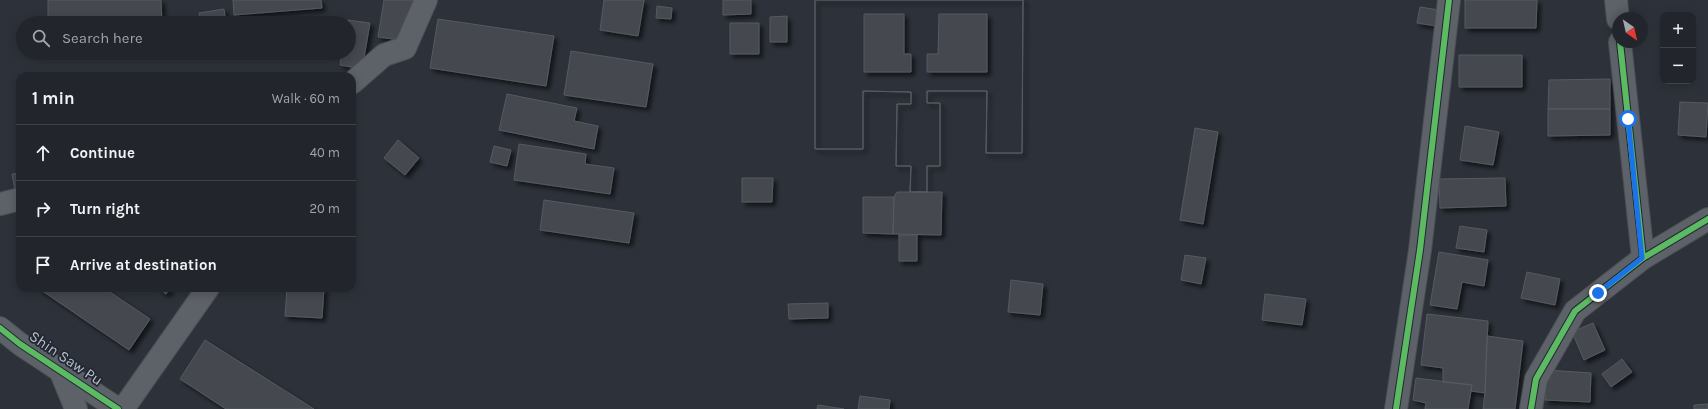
<!DOCTYPE html>
<meta charset="utf-8">
<style>
:root{--surface:#22262c;--page:#2a2e34;--text:#f1f3f6;--muted:#a2a5a9;--line:#3f4348}
body{margin:0;font-family:Karla,sans-serif;background:var(--page);color:var(--text)}
.controls{position:absolute;right:12px;top:12px;display:grid;overflow:hidden;border-radius:8px;box-shadow:0 2px 10px #0003}
.controls button{width:36px;height:36px;display:grid;place-items:center;padding:0;border:0;border-bottom:1px solid var(--line);background:var(--surface);color:var(--text);font:20px sans-serif}
.compass{position:absolute;left:1612px;top:12px;width:36px;height:36px;border-radius:50%;background:var(--surface);box-shadow:0 2px 10px #0003;rotate:146deg}
.stop{position:absolute;width:12px;height:12px;margin:-9px;border:3px solid #1a73e8;border-radius:50%;background:#fff}
.stop.end{background:#1a73e8;border-color:#fff;box-shadow:0 1px 4px #0008}
.list{margin:0;padding:0;list-style:none}
h2{display:flex;justify-content:space-between;align-items:center;height:52px;margin:0;padding:0 16px;font-size:17px}
h2 small{font-size:13px;font-weight:400;color:var(--muted)}
.list li{display:grid;grid-template-columns:26px 1fr auto;gap:12px;align-items:center;box-sizing:border-box;height:56px;padding:0 16px;border-top:1px solid var(--line)}
.list b{display:block;font-size:15px;white-space:nowrap}
.list em{font-size:13px;font-style:normal;color:var(--muted)}
.icon{flex:none;width:22px;height:22px;fill:none;stroke:currentColor;stroke-width:2;stroke-linecap:round;stroke-linejoin:round}
.map{position:relative;flex:none;width:1708px;height:409px;overflow:hidden}
.search{position:absolute;background:var(--surface);box-shadow:0 2px 10px #0003;left:16px;top:16px;width:340px;height:44px;display:flex;align-items:center;gap:10px;box-sizing:border-box;padding:0 14px;border-radius:22px;color:var(--muted);font-size:15px}
.panel{position:absolute;background:var(--surface);box-shadow:0 2px 10px #0003;left:16px;top:72px;width:340px;height:220px;border-radius:12px}
.map>svg:first-child{display:block}
.building{fill:#45494f;stroke:#555a61;fill-rule:evenodd;filter:url(#shadow)}
.lines{fill:none;stroke-linecap:round;stroke-linejoin:round}
.minor-casing{stroke:#4b4e54;stroke-width:24}
.minor{stroke:#5d6168;stroke-width:22}
.cycleway-casing{stroke:#212834;stroke-width:8}
.cycleway{stroke:#5cba63;stroke-width:6}
.route{stroke:#1a73e8;stroke-width:5}
.labels{text-anchor:middle;stroke-width:3.5;stroke-linejoin:round;paint-order:stroke}
.street-label{font-size:15px;fill:#b8bfc9;stroke:#212834}
</style>
<div class="map">
<svg width="1708" height="409" viewBox="0 0 1708 409">
<defs>
<filter id="shadow"><feDropShadow dx="3.5" dy="3.5" stdDeviation="2" flood-color="#0009"/></filter>
</defs>
<rect width="100%" height="100%" fill="#2d323a"/>
<!-- building -->
<path class="building" d="M48 0H161L162 23H48Z
M233 0H321L322 8 234 15Z
M384 0H415L408 41 378 37Z
M604 0H644L638 36 600 30Z
M723 0H751V14L723 15Z
M815 0H1023L1022 153H986L987 91H927V103H940V166H927V192H910L911 166H896L897 104H911V92L863 91V149H815ZM864 14H904V54H911V72H864ZM939 14H987V72H927V54H938Z
M815 0H1023L1022 153H986L987 91H927V103H940V166H927V192H910L911 166H896L897 104H911V92L863 91V149H815Z
M1465 0H1537L1536 28H1465Z
M657 6 672 8 671 19 656 18Z
M1420 7 1439 10 1436 26 1417 23Z
M224 9 226 23H201L199 13Z
M787 16V42H770V17Z
M438 19 554 36 546 86 430 68Z
M348 20 370 23 362 69 340 65 342 53H349Z
M730 23H759V54H730Z
M571 51 653 64 646 107 564 95Z
M1459 55H1522V87H1459Z
M1610 79V109H1548L1549 80Z
M507 94 577 108 574 121 598 126 594 149 499 130Z
M1680 102 1708 103 1706 137 1678 135Z
M1548 109H1610V135L1548 136Z
M1465 126 1499 132 1493 165 1460 160Z
M1195 128 1218 132 1203 224 1180 220Z
M398 140 419 158 405 175 384 158Z
M519 144 586 154 585 164 614 168 610 194 514 180Z
M494 146 511 150 507 166 490 162Z
M20 173V190L15 191 12 174Z
M742 178H773L772 202H742Z
M1505 178 1506 206 1440 208 1439 179Z
M897 192H942L941 235 893 234 894 197Z
M863 197H894L893 234 863 233Z
M544 200 634 213 629 243 540 230Z
M1460 226 1487 230 1484 252 1456 248Z
M899 235H917V261H899Z
M1439 252 1488 260 1484 286 1462 282 1457 309 1430 305Z
M1185 255 1206 258 1201 284 1181 280Z
M1527 272 1560 279 1555 305 1521 298Z
M1011 280 1043 284 1040 315 1008 312Z
M38 288H104L150 319 129 350Z
M158 288H171L166 294Z
M287 288H324L322 318 285 316Z
M1265 294 1306 299 1302 325 1262 320Z
M828 303V318L789 319 788 304Z
M1427 314 1488 321 1485 393 1471 391 1472 385 1443 382V368L1421 365Z
M1593 323 1605 350 1584 360 1572 332Z
M1487 336 1523 341 1515 409H1483L1485 393Z
M205 340 314 409H226L180 379Z
M1622 359 1632 372 1611 387 1602 374Z
M1547 370 1591 373 1590 402 1545 400Z
M1416 378 1472 385 1468 409H1425L1426 403 1413 400Z
M860 396 890 400 889 409H858Z
M1708 404V409H1694V405Z
M818 405 844 409H817Z"/>
<g class="lines">
<defs>
<path id="minor" d="M1616 0 1618 19
M1620 42 1643 258
M352 83 384 55 405 48 426 0
M0 204 20 199
M0 328 20 344 118 409
M60 370 76 409
M123 409 208 288
M1396 409 1420 250 1449 0
M1531 409 1536 379 1575 311 1643 258 1708 219"/>
</defs>
<!-- minor casing -->
<use href="#minor" class="minor-casing"/>
<!-- minor -->
<use href="#minor" class="minor"/>
<defs>
<path id="cycleway" d="M1620 42 1643 258
M0 328 20 344 118 409
M1396 409 1420 250 1449 0
M1531 409 1536 379 1575 311 1643 258 1708 219"/>
</defs>
<!-- cycleway casing -->
<use href="#cycleway" class="cycleway-casing"/>
<!-- cycleway -->
<use href="#cycleway" class="cycleway"/>
</g>
<g class="lines">
<!-- route -->
<path class="route" d="M1598 293 1642 258 1628 119"/>
</g>
<g class="labels">
<!-- street labels -->
<g class="street-label">
<text transform="translate(66 358) rotate(34)" y="5">Shin Saw Pu</text>
</g>
</g>
</svg>
<div class="controls">
<button>+</button>
<button>−</button>
</div>
<svg class="compass" viewBox="-18 -18 36 36"><path d="M0-13l5 13h-10z" fill="#e53935"/><path d="M0 13l5-13h-10z" fill="#a2a5a9"/></svg>
<div class="stop" style="left:1628px;top:119px"></div>
<div class="stop end" style="left:1598px;top:293px"></div>
<div class="search"><svg class="icon" aria-label="search" viewBox="0 0 24 24"><circle cx="10" cy="10" r="6"/><path d="M15 15l6 6"/></svg>Search here</div>
<section class="panel">
<h2>1 min<small>Walk · 60 m</small></h2>
<ul class="list">
<li><svg class="icon" aria-label="ahead" viewBox="0 0 24 24"><path d="M12 20V5M6 11l6-6 6 6"/></svg><div><b>Continue</b></div><em>40 m</em></li>
<li><svg class="icon" aria-label="right" viewBox="0 0 24 24"><path d="M7 20v-9h11M14 6l5 5-5 5"/></svg><div><b>Turn right</b></div><em>20 m</em></li>
<li><svg class="icon" aria-label="arrive" viewBox="0 0 24 24"><path d="M6 21V4h12l-3 4 3 4H6"/></svg><div><b>Arrive at destination</b></div></li>
</ul>
</section>
</div>
